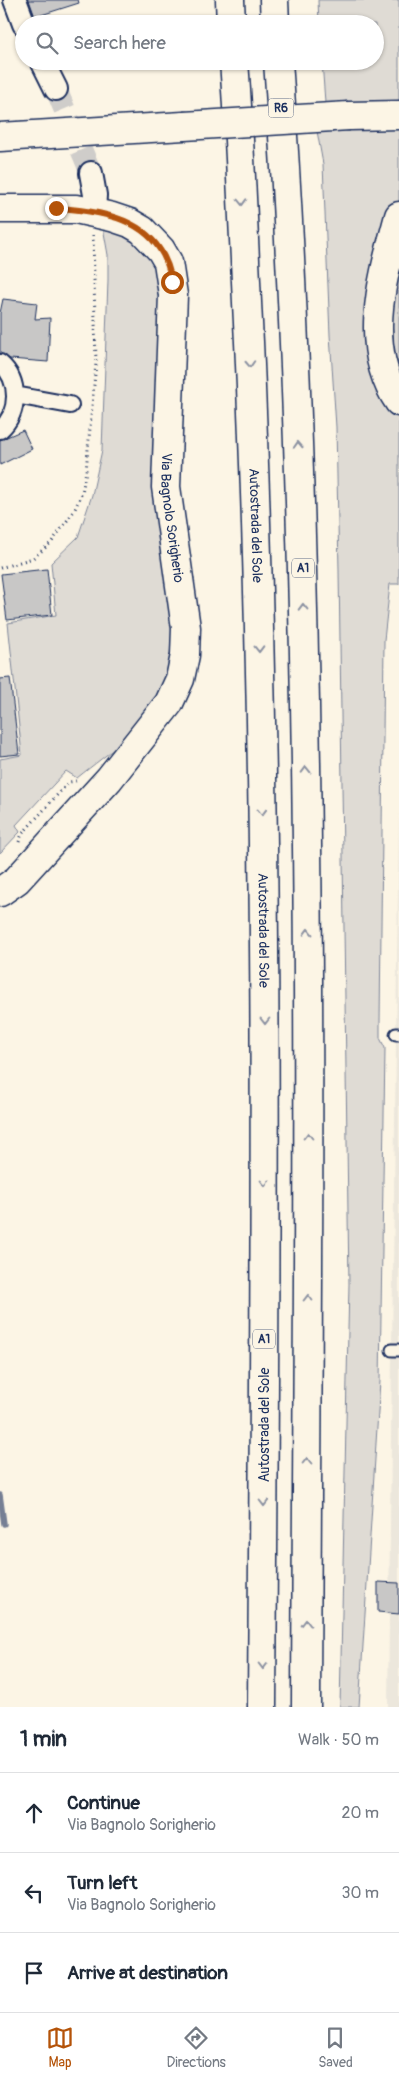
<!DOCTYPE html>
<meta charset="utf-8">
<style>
:root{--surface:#fff;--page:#f6f6f7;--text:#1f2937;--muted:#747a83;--line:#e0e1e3;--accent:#b45309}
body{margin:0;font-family:Pangolin,sans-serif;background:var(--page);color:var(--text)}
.stop{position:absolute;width:15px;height:15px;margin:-11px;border:4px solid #b45309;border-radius:50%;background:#fff}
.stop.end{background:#b45309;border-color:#fff;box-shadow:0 1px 5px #0008}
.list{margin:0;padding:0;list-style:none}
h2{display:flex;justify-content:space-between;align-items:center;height:65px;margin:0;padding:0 20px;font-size:21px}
h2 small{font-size:16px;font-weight:400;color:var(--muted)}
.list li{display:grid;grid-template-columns:32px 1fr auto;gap:15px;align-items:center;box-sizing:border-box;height:80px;padding:0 20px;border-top:1px solid var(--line)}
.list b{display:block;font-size:19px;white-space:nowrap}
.list p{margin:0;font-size:16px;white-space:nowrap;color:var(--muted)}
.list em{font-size:16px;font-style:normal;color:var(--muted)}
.icon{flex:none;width:28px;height:28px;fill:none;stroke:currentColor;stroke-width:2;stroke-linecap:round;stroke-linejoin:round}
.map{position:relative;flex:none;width:399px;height:1707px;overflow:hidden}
.search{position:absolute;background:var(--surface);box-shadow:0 1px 4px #0004;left:15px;right:15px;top:15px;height:55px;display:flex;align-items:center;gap:12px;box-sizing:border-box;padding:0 18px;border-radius:28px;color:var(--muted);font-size:19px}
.sheet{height:305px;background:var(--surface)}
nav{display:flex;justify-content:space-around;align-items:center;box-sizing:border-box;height:70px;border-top:1px solid var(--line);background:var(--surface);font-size:14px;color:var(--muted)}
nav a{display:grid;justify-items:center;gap:2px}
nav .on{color:var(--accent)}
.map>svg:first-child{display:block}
.built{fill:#ece7dc}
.green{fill:#dfdbd4;stroke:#7d8599}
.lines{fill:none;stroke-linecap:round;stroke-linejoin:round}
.stream{stroke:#767f94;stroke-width:5.5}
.building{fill:#c8c7c6;stroke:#1b2f5e}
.minor-tunnel{stroke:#cfcdca;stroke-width:22;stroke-dasharray:22 11;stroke-linecap:butt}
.service-casing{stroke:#1b2f5e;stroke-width:15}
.pedestrian-casing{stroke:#1b2f5e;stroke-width:20}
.minor-casing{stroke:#1b2f5e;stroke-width:26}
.tertiary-casing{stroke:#1b2f5e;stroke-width:31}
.motorway-casing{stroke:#1b2f5e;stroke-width:31}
.path{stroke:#1b2f5e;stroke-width:3;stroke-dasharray:1 4;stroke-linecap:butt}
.service{stroke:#fcf5e5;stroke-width:11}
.pedestrian{stroke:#fcf5e5;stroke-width:16}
.minor{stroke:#fcf5e5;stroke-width:22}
.tertiary{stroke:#fcf5e5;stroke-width:28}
.motorway{stroke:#fcf5e5;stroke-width:28}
.motorway-bridge-casing{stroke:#1b2f5e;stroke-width:31;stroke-linecap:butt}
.motorway-bridge{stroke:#fcf5e5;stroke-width:28}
.oneway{stroke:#8c92a2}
.route{stroke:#b45309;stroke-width:6}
.labels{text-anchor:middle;stroke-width:4;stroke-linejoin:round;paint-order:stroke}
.shield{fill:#fcf5e5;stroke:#5e6a86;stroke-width:1}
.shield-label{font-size:12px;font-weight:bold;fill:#1b2f5e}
.street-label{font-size:14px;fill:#1b2f5e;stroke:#fcf5e5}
</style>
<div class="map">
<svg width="399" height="1707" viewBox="0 0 399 1707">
<rect width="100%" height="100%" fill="#fcf5e5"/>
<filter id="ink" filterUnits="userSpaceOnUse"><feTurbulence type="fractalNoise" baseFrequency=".02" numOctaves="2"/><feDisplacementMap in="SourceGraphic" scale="10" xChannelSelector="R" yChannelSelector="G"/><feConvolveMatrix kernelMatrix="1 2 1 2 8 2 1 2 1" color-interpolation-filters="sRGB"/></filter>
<g filter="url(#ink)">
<!-- built -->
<path class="built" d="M399 811V1707H388L392 1350Z"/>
<!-- green -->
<path class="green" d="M318 0H399V584H390L384 640 380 1023V1038L385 1048 380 1381 359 1707H340L349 1284 339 570 336 427 330 335 323 164 317 131 327 130 322 61H375V24H319Z
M103 227C132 239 147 241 158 273L172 627C171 646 170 667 163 685 149 727 109 752 77 778L66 771 16 825 20 832 0 853V759L22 755 8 623 56 615 51 563 78 537 92 495 102 450 108 280V255Z"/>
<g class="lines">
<!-- stream -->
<path class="stream" d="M0 1495 4 1524"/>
</g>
<!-- building -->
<path class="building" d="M29 0H78L79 3 35 17Z
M3 299 37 303 35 319 50 318 48 362 10 359 0 353V313Z
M23 430 32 449 0 465V440Z
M47 569 52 615 7 620 1 574Z
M10 678 19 754 0 756V679Z
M378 1582 399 1583V1614L378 1612Z"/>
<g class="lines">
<!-- minor-tunnel -->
<path class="minor-tunnel" d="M56 89 91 173"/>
<defs>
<path id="service" d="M396 1034H399
M392 1350H399"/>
<path id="pedestrian" d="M0 363C20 380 20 412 0 430
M15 395 70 405"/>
<path id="minor" d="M15 0 24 24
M42 61 56 89
M91 173 95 195 94 212"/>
<g id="tertiary">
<path id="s1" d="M0 209H76L112 217 130 223 142 230 161 250 168 262 173 295 166 487 186 628 185 655 180 679 169 703 109 779 17 880 0 892"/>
</g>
<g id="motorway">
<path d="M230 0 231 24"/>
<path d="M274 0 275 24"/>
<path id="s2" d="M234 61C241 155 244 248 249 342 270 797 265 1252 262 1707"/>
<path d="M278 61C317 609 308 1158 306 1707"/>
<path d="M349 116 399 115"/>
<path d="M0 137 184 126"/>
<path d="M399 216C383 276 361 346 399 402"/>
</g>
</defs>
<!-- service casing -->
<use href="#service" class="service-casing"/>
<!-- pedestrian casing -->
<use href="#pedestrian" class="pedestrian-casing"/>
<!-- minor casing -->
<use href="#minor" class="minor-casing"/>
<!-- tertiary casing -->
<use href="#tertiary" class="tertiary-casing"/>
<!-- motorway casing -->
<use href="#motorway" class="motorway-casing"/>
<!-- path -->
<path class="path" d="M0 568 33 558 51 543 74 511 82 493 86 471 96 363 93 235
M19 842 22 834 69 782 76 781"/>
<!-- service -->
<use href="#service" class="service"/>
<!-- pedestrian -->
<use href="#pedestrian" class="pedestrian"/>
<!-- minor -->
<use href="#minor" class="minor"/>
<!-- tertiary -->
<use href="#tertiary" class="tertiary"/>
<!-- motorway -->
<use href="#motorway" class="motorway"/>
<defs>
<path id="motorway-bridge" d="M184 126 349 116"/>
</defs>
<!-- motorway-bridge casing -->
<use href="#motorway-bridge" class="motorway-bridge-casing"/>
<!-- motorway-bridge -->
<use href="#motorway-bridge" class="motorway-bridge"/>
</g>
<!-- one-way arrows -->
<defs><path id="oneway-chevron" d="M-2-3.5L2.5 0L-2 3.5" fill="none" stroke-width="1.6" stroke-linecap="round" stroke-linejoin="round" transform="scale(1.25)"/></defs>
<g class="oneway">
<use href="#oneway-chevron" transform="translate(242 202) rotate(88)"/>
<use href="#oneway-chevron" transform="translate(250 364) rotate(87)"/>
<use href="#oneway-chevron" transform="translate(298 445) rotate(-93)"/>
<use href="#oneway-chevron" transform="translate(303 607) rotate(-91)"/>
<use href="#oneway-chevron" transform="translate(259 649) rotate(89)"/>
<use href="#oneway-chevron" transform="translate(306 770) rotate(-91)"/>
<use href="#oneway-chevron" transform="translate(262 812) rotate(89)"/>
<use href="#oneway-chevron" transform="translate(308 932) rotate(-91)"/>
<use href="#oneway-chevron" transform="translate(265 1021) rotate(90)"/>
<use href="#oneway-chevron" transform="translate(308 1136) rotate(-90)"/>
<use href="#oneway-chevron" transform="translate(265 1183) rotate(90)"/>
<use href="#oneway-chevron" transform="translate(308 1298) rotate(-90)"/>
<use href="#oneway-chevron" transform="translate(307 1461) rotate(-90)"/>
<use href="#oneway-chevron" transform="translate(264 1503) rotate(90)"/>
<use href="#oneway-chevron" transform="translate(306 1623) rotate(-90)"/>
<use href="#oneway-chevron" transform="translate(263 1666) rotate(90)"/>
</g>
</g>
<g class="lines" filter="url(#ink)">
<!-- route -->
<path class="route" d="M56 208C110 211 162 222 172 282"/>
</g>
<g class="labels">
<!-- shield labels -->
<g class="shield">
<rect x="268.5" y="98.5" width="25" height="19" rx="4"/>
<rect x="292" y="558.5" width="22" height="19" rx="4"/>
<rect x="253" y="1329.5" width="22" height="19" rx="4"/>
</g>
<g class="shield-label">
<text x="281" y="112">R6</text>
<text x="303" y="572">A1</text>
<text x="264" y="1343">A1</text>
</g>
<!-- street labels -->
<g class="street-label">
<text dy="5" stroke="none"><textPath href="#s1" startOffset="444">Via Bagnolo Sorigherio</textPath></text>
<text dy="5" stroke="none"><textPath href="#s2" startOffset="465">Autostrada del Sole</textPath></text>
<text dy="5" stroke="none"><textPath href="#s2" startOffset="870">Autostrada del Sole</textPath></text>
<text transform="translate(264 1425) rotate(-90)" y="5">Autostrada del Sole</text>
</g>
</g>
</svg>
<div class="stop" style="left:172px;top:282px"></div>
<div class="stop end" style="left:56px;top:208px"></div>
<div class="search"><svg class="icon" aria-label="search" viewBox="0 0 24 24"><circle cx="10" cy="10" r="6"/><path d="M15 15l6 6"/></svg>Search here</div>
</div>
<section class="sheet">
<h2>1 min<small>Walk · 50 m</small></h2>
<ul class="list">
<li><svg class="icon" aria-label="ahead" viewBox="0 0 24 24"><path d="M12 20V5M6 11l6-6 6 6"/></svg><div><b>Continue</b><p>Via Bagnolo Sorigherio</p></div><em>20 m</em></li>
<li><svg class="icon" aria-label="left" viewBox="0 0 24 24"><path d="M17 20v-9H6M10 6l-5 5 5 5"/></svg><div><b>Turn left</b><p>Via Bagnolo Sorigherio</p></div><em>30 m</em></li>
<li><svg class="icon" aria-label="arrive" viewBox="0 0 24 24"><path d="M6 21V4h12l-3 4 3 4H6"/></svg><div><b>Arrive at destination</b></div></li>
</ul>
</section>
<nav>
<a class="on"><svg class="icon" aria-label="map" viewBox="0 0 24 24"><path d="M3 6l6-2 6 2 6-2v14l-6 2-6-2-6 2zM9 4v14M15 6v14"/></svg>Map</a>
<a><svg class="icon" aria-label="directions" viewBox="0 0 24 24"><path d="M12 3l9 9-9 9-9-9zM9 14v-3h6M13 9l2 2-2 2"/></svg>Directions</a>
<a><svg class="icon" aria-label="saved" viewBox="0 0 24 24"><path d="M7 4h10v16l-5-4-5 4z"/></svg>Saved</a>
</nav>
